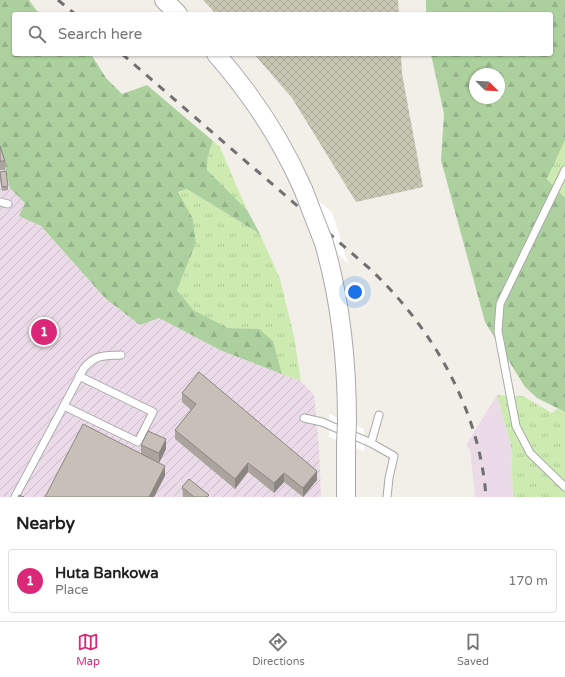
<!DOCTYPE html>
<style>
:root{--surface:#fff;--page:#f2f2f2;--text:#222;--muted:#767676;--line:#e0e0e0;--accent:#db2777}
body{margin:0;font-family:"Varela Round",sans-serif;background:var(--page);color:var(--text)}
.compass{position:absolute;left:469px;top:68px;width:36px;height:36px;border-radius:50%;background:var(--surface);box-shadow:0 1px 3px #0004;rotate:114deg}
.you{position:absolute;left:355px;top:292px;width:14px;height:14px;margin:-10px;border:3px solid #fff;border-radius:50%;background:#1a73e8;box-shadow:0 0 0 6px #1a73e833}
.badge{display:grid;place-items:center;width:26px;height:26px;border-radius:50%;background:var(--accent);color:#fff;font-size:13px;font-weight:700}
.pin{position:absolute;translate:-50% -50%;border:2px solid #fff;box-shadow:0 1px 4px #0006}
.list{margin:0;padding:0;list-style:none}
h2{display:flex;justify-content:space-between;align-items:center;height:52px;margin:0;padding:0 16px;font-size:17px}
h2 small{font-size:13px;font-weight:400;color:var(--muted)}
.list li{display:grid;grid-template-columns:26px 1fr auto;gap:12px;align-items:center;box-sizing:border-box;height:64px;margin:0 8px 8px;padding:0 8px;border:1px solid var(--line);border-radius:4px}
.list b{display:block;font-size:15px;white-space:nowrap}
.list p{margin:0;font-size:13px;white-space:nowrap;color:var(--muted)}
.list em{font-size:13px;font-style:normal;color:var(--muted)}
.icon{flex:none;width:22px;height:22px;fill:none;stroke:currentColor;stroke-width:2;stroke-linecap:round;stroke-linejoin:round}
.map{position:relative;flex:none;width:565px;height:497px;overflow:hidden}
.search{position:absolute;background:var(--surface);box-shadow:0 1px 3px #0004;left:12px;right:12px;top:12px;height:44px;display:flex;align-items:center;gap:10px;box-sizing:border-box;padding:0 14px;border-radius:4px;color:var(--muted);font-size:15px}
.sheet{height:124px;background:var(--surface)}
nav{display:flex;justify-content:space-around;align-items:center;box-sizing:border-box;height:56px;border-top:1px solid var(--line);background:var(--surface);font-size:11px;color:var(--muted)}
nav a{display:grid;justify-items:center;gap:2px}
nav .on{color:var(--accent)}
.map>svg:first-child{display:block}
.industrial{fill:url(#industrial-furrows)}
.railway{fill:#ebdbe8}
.construction{fill:url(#construction-cross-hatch)}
.grass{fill:url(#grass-tufts)}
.forest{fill:url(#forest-firs);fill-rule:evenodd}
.pier{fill:#fff}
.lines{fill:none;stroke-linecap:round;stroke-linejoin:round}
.service-casing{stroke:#a9a9a9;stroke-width:9}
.tertiary-casing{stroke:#a9a9a9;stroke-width:20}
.service{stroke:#fff;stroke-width:7}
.tertiary{stroke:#fff;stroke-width:18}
.rail{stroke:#707070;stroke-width:3;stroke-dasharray:8 8;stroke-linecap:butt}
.tertiary-bridge-casing{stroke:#a9a9a9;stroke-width:20;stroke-linecap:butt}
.tertiary-bridge{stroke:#fff;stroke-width:18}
.wall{fill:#aba49e}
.shaded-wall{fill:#8b8681}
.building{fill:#c7bfb8;stroke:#8b8681}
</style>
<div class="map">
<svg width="565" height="497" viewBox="0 0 565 497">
<defs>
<pattern id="industrial-furrows" width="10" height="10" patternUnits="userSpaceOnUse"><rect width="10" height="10" fill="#ebdbe8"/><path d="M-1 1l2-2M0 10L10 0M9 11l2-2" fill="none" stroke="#c9bcc7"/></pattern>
<pattern id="construction-cross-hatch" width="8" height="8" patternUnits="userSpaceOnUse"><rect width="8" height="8" fill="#c7c7b4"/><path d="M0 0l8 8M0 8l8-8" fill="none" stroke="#abab9a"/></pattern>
<pattern id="grass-tufts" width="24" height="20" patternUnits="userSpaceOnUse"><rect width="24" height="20" fill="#cdebb0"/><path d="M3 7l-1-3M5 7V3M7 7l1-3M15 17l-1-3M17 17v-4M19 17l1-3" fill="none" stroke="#b0c997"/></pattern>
<pattern id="forest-firs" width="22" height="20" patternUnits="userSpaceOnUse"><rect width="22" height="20" fill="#add19e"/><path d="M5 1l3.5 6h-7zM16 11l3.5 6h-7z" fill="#95b388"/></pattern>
</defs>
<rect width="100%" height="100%" fill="#f2efe9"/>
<!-- industrial -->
<path class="industrial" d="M0 147 10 188 25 203 20 216 41 226 105 298 159 318 222 351 301 381 314 395 319 447 321 497H0Z"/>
<!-- railway -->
<path class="railway" d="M497 395 511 445 513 497H475L470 450 466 445Z"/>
<!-- construction -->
<path class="construction" d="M203 0H398L399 14H216Z
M254 54H401L402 74 423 187 356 202 292 98Z"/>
<!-- grass -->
<path class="grass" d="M565 140V198L547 179Z
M213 141 220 147 247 210 207 170 208 155Z
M187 189 260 234 280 279 294 336 301 381 282 374 273 341 259 330 228 328 192 310 177 290 196 243 193 219 177 193Z
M497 395 523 396 552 413 557 409 565 412V497H513L511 445Z"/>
<!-- forest -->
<path class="forest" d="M0 0H29L36 10 42 14H14V54H91L106 78 122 94 147 85 213 141 208 155 207 170 247 210 260 234 187 189 178 192 193 219 196 243 177 290 193 310 228 328 259 329 273 341 282 374 222 351 159 318 140 325 105 298 41 226 19 216 25 203 10 188 0 147Z
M426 0H565V140L547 179 565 198V412L537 398 525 387 485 322 441 160 444 114 431 54H551V14H426ZM475 74H499V98H475Z"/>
<!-- pier -->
<path class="pier" d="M287 175 332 212 348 263 311 232Z
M329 414 364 429V451L329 437Z"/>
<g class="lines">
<defs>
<path id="service" d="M565 170 500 304 498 331 516 426 530 453 565 487
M0 202 8 204
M64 406 138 442 153 412 79 376
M379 415 371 443 394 456 389 478 387 497
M304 418 322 422 371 443
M15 497 84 368C96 354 104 356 121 355"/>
<path id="tertiary" d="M164 0 178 14
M216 54C252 95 281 139 303 189
M324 243C341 302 347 360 347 422
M346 497V444"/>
</defs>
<!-- service casing -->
<use href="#service" class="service-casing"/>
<!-- tertiary casing -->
<use href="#tertiary" class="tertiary-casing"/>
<!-- service -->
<use href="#service" class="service"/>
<!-- tertiary -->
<use href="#tertiary" class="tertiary"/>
<!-- rail -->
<path class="rail" d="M58 0 75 14
M122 54 369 268C432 327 480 410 486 497"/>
<defs>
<path id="tertiary-bridge" d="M303 189 324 243
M346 444 347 422"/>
</defs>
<!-- tertiary-bridge casing -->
<use href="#tertiary-bridge" class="tertiary-bridge-casing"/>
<!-- tertiary-bridge -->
<use href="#tertiary-bridge" class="tertiary-bridge"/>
</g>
<!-- wall -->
<path class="wall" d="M0 146 5 161V170H0Z
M0 172 8 186V190L2 191 0 179Z
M182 393 317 480 303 497 284 482 274 493 248 472 235 489 175 439V430L191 410 182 402Z
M141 445 166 449 159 463 149 458 165 476 141 454Z
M182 487 209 497H183Z"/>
<!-- shaded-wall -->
<path class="shaded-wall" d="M166 439V449L159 463V453Z
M248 463V472L235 489V479Z
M165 466V476L154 497H149Z
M317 471V480L303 497V488Z
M284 473V482L274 493V483Z"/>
<!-- building -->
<path class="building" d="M0 146 5 161H0Z
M6 171 8 186 2 187 0 172Z
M199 372 317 471 303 488 284 473 274 483 248 463 235 479 175 430 196 404 182 393Z
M83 424 165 466 149 497H45Z
M148 431 166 439 159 453 141 445Z
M189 479 209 495 207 497H194L182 487Z
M19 495 24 497H18Z"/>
</svg>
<svg class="compass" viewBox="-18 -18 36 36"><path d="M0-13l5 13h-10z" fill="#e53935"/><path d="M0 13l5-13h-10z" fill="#767676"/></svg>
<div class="you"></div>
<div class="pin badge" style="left:44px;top:332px">1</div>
<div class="search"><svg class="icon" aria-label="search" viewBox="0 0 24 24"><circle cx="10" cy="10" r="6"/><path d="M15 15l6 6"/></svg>Search here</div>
</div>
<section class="sheet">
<h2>Nearby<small></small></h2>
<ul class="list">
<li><span class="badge">1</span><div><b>Huta Bankowa</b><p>Place</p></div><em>170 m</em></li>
</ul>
</section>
<nav>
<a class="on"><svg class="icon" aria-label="map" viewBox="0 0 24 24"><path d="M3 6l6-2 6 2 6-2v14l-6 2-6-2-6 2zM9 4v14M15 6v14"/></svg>Map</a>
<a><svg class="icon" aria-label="directions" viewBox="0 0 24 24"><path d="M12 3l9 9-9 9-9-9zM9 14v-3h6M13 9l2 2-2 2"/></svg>Directions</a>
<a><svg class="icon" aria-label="saved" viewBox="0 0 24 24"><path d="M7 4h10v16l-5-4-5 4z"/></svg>Saved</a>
</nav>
